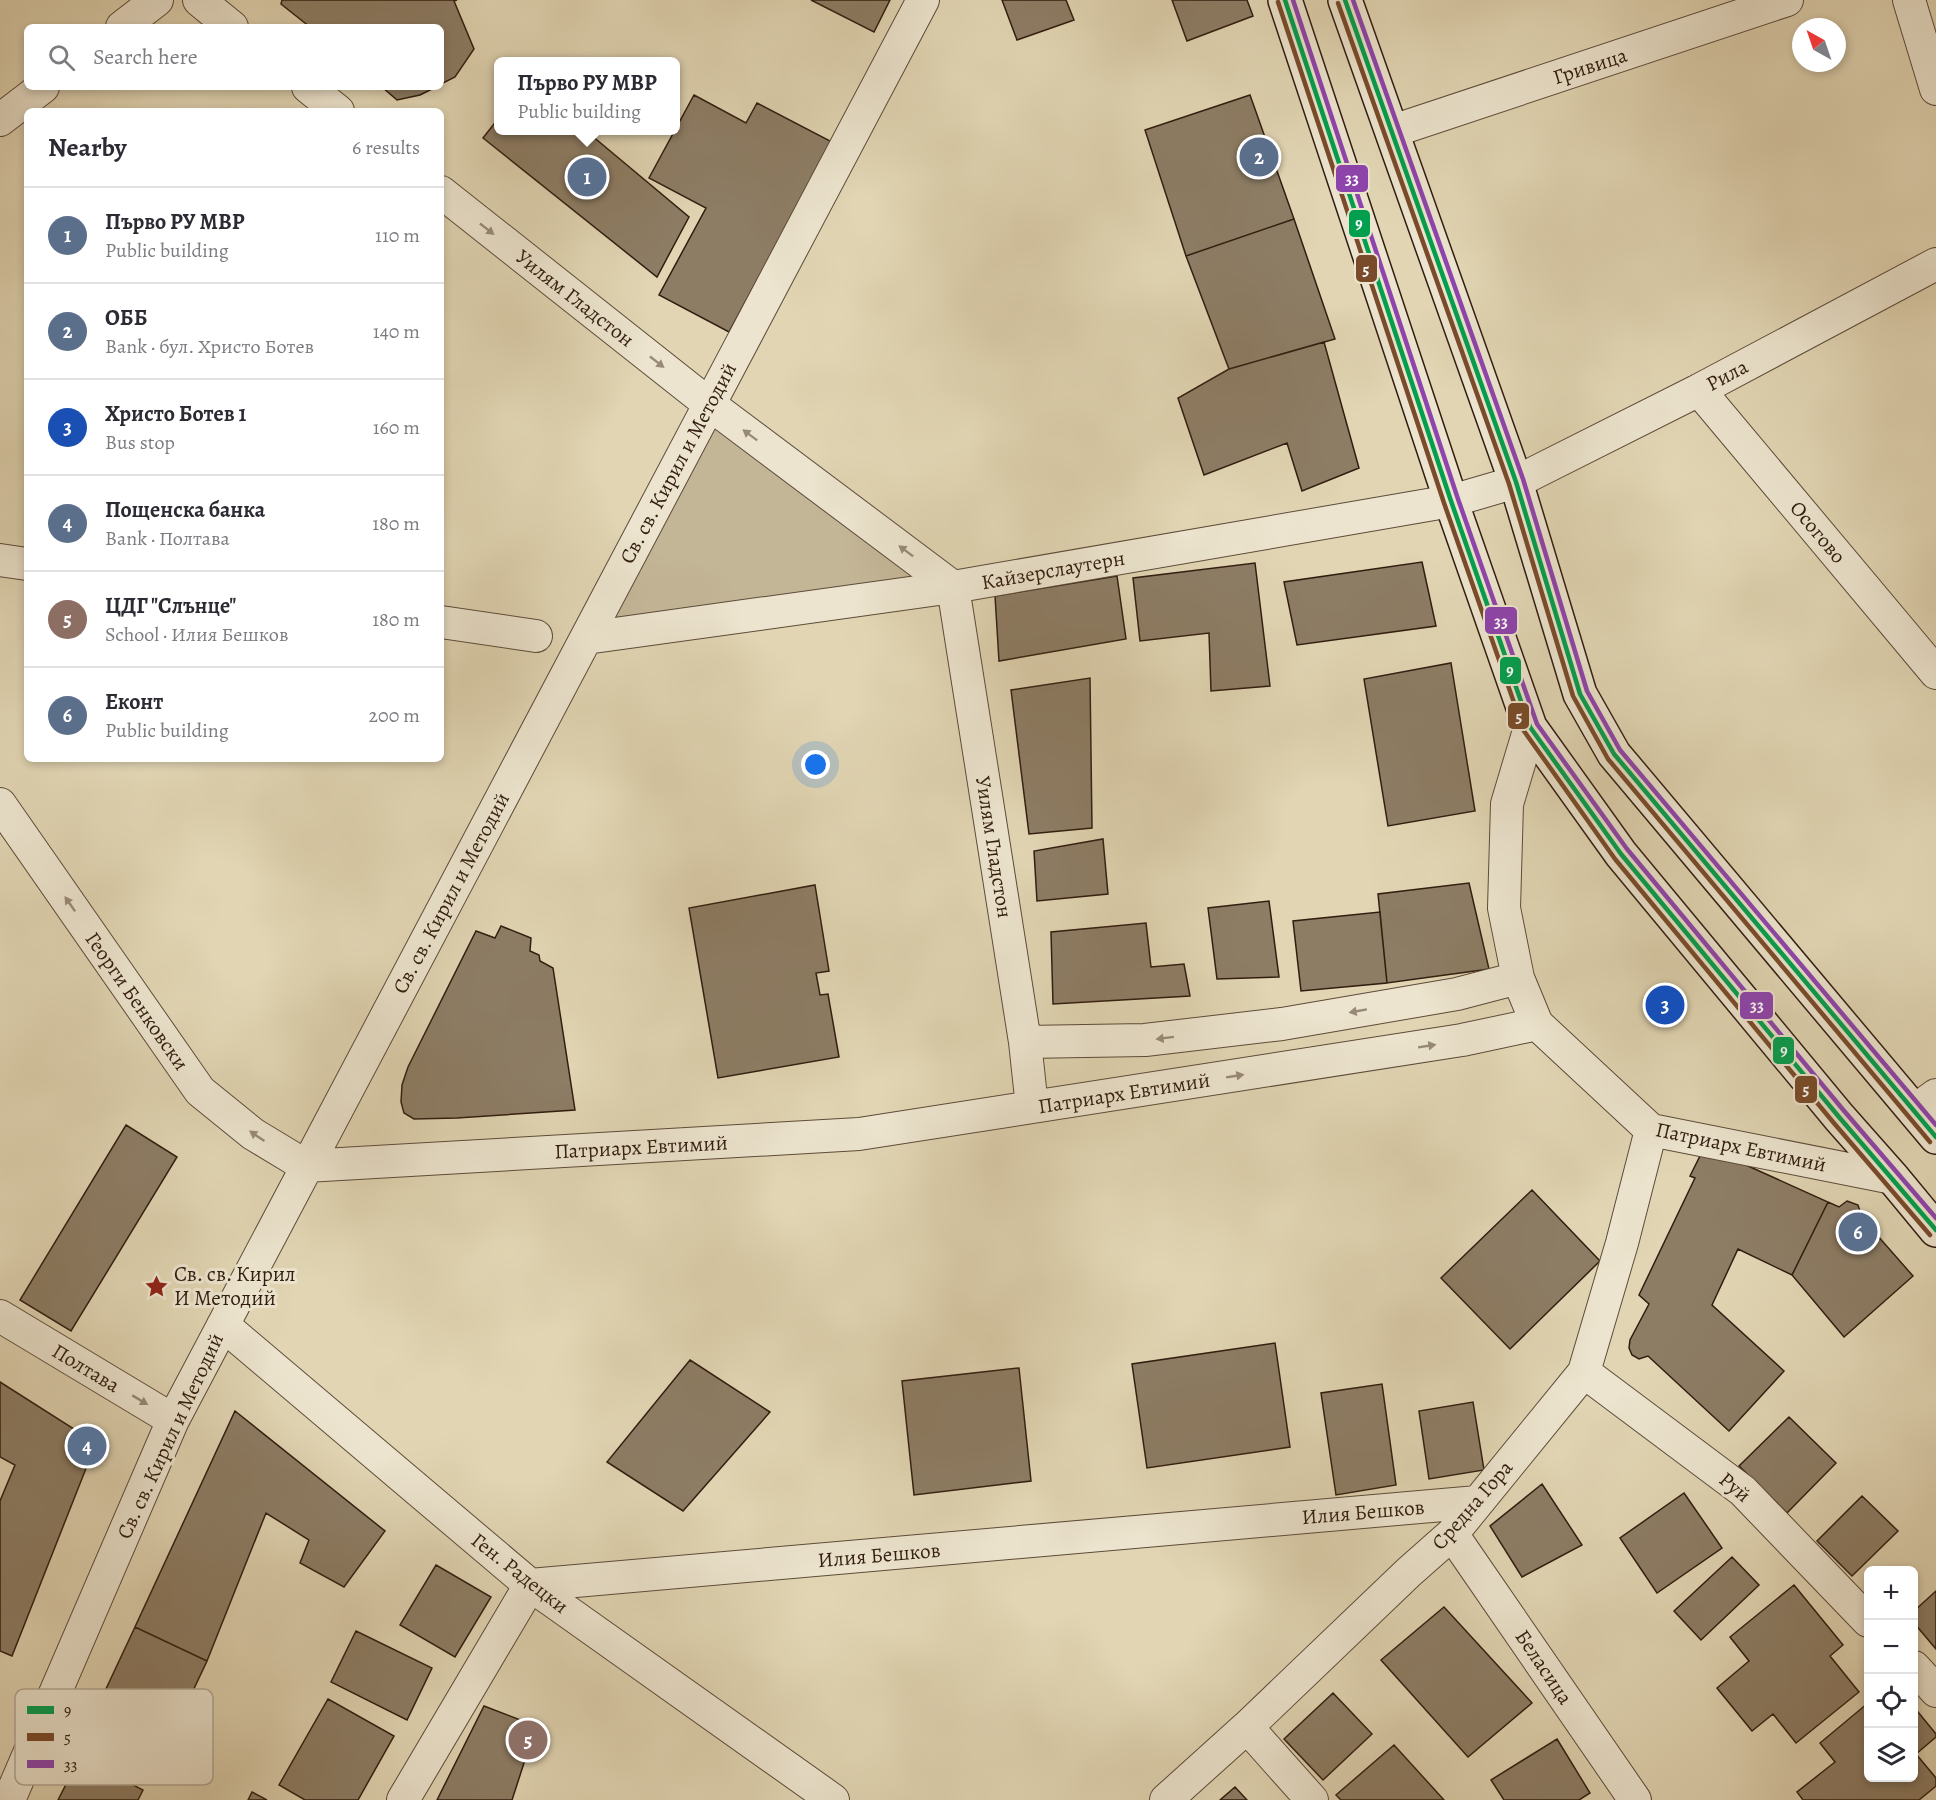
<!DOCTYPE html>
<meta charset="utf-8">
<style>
:root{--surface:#fff;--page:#f7f7f7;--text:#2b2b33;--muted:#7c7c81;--line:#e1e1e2;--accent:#111827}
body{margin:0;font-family:Alegreya,serif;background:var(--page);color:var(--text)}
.controls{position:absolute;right:18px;bottom:18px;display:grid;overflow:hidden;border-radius:9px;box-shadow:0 3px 9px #0003}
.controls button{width:54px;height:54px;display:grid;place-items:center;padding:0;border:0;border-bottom:2px solid var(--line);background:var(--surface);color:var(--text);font:30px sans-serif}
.compass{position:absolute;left:1792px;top:18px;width:54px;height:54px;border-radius:50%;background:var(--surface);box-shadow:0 3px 9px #0003;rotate:320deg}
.you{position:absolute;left:816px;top:765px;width:21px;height:21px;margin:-15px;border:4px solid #fff;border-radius:50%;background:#1a73e8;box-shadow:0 0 0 9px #1a73e833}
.badge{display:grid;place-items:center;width:39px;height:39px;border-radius:50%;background:var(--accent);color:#fff;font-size:20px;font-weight:700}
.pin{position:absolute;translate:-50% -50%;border:3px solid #fff;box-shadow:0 2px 6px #0006}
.popup{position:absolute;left:494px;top:57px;width:186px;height:78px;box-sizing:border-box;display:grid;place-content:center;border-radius:9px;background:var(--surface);filter:drop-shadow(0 2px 4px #0005);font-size:20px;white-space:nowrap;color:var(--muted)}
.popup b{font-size:22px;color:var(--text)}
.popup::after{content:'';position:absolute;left:50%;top:100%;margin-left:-12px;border:12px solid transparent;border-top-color:var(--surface)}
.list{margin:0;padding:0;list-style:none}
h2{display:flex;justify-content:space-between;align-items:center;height:78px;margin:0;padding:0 24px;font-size:26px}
h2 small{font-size:20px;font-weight:400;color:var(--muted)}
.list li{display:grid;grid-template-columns:39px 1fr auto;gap:18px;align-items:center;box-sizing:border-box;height:96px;padding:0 24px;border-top:2px solid var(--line)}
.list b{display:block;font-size:22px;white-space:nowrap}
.list p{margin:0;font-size:20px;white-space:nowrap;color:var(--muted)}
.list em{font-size:20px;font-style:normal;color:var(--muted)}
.icon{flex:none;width:33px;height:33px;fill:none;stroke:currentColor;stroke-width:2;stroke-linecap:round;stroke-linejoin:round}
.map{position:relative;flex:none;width:1936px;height:1800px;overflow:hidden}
.search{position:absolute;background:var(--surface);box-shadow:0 3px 9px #0003;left:24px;top:24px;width:420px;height:66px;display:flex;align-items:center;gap:15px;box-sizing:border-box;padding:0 21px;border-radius:9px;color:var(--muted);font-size:22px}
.panel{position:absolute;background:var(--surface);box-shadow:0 3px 9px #0003;left:24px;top:108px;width:420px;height:654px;border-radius:9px}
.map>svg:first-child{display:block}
.green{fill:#c3b697;stroke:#7a6a54;stroke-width:1.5}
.building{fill:#8d7d65;stroke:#311d10;stroke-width:1.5}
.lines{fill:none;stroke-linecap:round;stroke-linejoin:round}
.street-casing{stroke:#5d4b39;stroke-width:34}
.secondary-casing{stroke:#311d10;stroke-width:36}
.street{stroke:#ece4ce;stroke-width:32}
.secondary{stroke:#ece4ce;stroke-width:33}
.bus-1-casing{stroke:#ece4ce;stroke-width:9}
.bus-2-casing{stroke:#ece4ce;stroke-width:9}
.bus-3-casing{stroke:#ece4ce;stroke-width:9}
.bus-1{stroke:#029f4e;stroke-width:4.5}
.bus-2{stroke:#7a4b2a;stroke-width:4.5}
.bus-3{stroke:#8e44ad;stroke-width:4.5}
.oneway{fill:#988a78}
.labels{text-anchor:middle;stroke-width:6;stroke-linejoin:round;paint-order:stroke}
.street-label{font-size:21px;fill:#311d10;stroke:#ece4ce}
.poi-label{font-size:21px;fill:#311d10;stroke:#ece4ce;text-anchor:start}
.key{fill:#ece4ce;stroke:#b4a895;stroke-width:1.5}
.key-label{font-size:16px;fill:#311d10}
.line-badge{stroke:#ece4ce;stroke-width:2}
.badge-label{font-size:16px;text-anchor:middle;font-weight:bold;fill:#fff}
</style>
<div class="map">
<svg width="1936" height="1800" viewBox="0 0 1936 1800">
<rect width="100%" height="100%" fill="#e1d5b3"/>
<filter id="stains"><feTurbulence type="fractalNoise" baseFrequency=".00333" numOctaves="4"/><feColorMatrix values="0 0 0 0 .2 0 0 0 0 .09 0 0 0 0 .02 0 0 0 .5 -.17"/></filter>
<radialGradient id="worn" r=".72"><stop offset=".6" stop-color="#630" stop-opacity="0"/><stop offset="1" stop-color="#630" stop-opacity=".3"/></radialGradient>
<!-- green -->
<path class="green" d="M709 404 953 587 586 638Z"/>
<!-- building -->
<path class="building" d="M282 0H457L454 1 474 49 455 77 441 84V27H310L281 4Z
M811 0H890L874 32Z
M1002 0H1066L1074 20 1017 40Z
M1172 0H1247L1253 16 1187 41Z
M382 87H436L420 95 397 100Z
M694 95 746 123 757 103 832 142 729 332 659 295 706 208 649 178Z
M1250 95 1294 219 1186 256 1145 130Z
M498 119V130H585L689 217 657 277 483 138Z
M1294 219 1335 339 1229 369 1186 256Z
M1324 342 1359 468 1302 491 1287 443 1204 475 1178 398 1229 369Z
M1422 562 1436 626 1297 645 1284 582Z
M1255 563 1270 686 1211 691 1209 633 1140 641 1133 578Z
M1117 576 1126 639 999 661 995 596Z
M1451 663 1475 811 1388 826 1364 679Z
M1090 678 1092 828 1029 834 1011 690Z
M1103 839 1108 894 1037 901 1034 851Z
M1469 883 1489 969 1387 983 1378 894Z
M815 885 829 971 816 973 820 995 828 994 839 1057 718 1078 689 908Z
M1269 901 1279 977 1217 979 1208 908Z
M1380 912 1387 983 1301 991 1293 921Z
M1146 923 1151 967 1184 964 1190 996 1053 1004 1051 932Z
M501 926 531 938 530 951 539 955 540 961 553 968 575 1110 457 1118 414 1119 404 1113 401 1102 402 1085 408 1067 476 931 495 938Z
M126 1125 177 1157 71 1331 20 1300Z
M1703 1150 1737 1161 1828 1202 1792 1275 1738 1249 1712 1305 1784 1371 1729 1431 1648 1356 1639 1359 1632 1355 1629 1348 1630 1340 1649 1304 1639 1295 1695 1178 1690 1176Z
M1532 1190 1600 1261 1510 1349 1441 1278Z
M1847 1201 1858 1205 1862 1218 1913 1276 1844 1337 1792 1275 1828 1202 1839 1207Z
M1275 1343 1290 1447 1147 1468 1132 1364Z
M690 1360 770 1412 683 1511 607 1462Z
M1019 1368 1031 1481 914 1495 902 1381Z
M0 1382 96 1443 12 1656 0 1651V1501L15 1465 0 1457Z
M1382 1384 1396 1485 1336 1495 1321 1393Z
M1473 1402 1484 1470 1429 1479 1419 1411Z
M235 1411 385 1531 344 1587 300 1563 309 1540 266 1513 207 1661 135 1627Z
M1789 1417 1836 1463 1787 1513 1739 1466Z
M1542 1484 1582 1545 1522 1577 1490 1526Z
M1684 1493 1722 1548 1657 1593 1620 1538Z
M1862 1496 1898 1531 1852 1576 1817 1541Z
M1732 1557 1759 1585 1701 1640 1674 1611Z
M436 1565 491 1597 455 1657 400 1625Z
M1794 1585 1843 1645 1830 1656 1859 1692 1796 1743 1773 1714 1752 1731 1717 1688 1749 1661 1730 1637Z
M1936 1591V1649L1914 1623V1611Z
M1444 1607 1532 1703 1468 1757 1381 1660Z
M135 1627 207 1661 155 1771 83 1738Z
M356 1631 432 1668 407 1720 331 1682Z
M1333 1693 1372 1734 1323 1780 1284 1739Z
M328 1699 394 1736 358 1800H305L279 1785Z
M1868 1703V1778H1914V1707L1936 1734V1737L1916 1754 1936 1778V1786L1919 1800H1803L1797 1792 1835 1762 1820 1743Z
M484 1706 536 1726 512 1800H437Z
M1557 1739 1590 1793 1579 1800H1504L1491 1780Z
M1394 1745 1444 1800H1341L1336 1795Z
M80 1757 143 1790 138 1800H58Z
M1235 1787 1247 1800H1220Z
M252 1792 267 1800H248Z"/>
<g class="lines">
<defs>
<path id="street" d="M199 0 232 27
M1909 0 1936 89
M122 27 157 0
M308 87 338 111
M0 120 43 87
M1393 131 1787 0
M441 192 709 404 953 587 1025 1042 1032 1107
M1699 390 1936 673
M0 560 27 564
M441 622 536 636
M586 638 953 587 1451 501 1516 482 1699 390 1936 264
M1530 727 1507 804 1504 908 1518 978 1537 1024 1651 1130 1893 1178
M0 804 200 1091 253 1134 306 1166 859 1134 1462 1040 1537 1024
M1025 1042 1145 1040 1282 1024 1457 994 1518 978
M1914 1111 1936 1095
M0 1316 173 1420
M223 1325 530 1585 833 1800
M1584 1372 1743 1491 1868 1621
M1452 1534 1635 1800
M1914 1667 1936 1691
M1247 1727 1312 1800
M9 1800 173 1420 923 0
M403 1800 530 1585 1477 1502
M1166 1800 1247 1727 1409 1572 1452 1534 1584 1372 1622 1243 1651 1130"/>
<path id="secondary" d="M1285 0 1451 501 1530 727 1621 854 1839 1117 1893 1178 1936 1230
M1345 0 1516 482 1580 694 1614 754 1936 1137"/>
</defs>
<!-- street casing -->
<use href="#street" class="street-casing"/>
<!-- secondary casing -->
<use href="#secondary" class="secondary-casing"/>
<!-- street -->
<use href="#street" class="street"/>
<!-- secondary -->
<use href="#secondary" class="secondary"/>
<defs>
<path id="bus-1" d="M1285 0 1451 501 1530 727 1621 854 1839 1117 1936 1230
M1345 0 1516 482 1580 694 1614 754 1936 1137"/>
<path id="bus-2" d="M1278 2 1444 503 1524 731 1615 859 1833 1122 1930 1235
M1338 3 1509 484 1573 696 1608 759 1930 1142"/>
<path id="bus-3" d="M1293 0 1458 499 1537 724 1627 849 1845 1112 1936 1218
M1353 0 1523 479 1587 691 1620 750 1936 1125"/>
</defs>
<!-- bus-1 casing -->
<use href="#bus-1" class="bus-1-casing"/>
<!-- bus-2 casing -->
<use href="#bus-2" class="bus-2-casing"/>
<!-- bus-3 casing -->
<use href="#bus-3" class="bus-3-casing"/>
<!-- bus-1 -->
<use href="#bus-1" class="bus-1"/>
<!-- bus-2 -->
<use href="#bus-2" class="bus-2"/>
<!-- bus-3 -->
<use href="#bus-3" class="bus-3"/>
</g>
<!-- one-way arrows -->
<defs><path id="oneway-solid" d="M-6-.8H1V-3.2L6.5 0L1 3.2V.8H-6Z" transform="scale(1.5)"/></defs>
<g class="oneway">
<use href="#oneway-solid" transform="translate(487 229) rotate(38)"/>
<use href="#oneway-solid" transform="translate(657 362) rotate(38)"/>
<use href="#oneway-solid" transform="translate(750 435) rotate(-143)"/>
<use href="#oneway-solid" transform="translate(906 551) rotate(-143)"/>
<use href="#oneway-solid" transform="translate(70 904) rotate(-125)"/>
<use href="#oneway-solid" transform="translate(1358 1011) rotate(170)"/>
<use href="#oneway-solid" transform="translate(1165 1038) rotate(173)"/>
<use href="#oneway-solid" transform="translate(1427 1046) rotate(-9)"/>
<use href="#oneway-solid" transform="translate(1235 1076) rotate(-9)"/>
<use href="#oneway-solid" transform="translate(257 1136) rotate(-146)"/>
<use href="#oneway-solid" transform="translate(140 1400) rotate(31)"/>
</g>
<!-- icons -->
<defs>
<symbol id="sight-bare" viewBox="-9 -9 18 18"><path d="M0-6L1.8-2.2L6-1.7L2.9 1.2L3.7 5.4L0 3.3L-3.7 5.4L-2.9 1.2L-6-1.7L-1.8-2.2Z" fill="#8f2418" stroke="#ece4ce" stroke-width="2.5" paint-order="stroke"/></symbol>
</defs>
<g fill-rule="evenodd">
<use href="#sight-bare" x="140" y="1270" width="33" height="33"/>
</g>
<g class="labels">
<!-- street labels -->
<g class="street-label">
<text transform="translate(1590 66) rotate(-18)" y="7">Гривица</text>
<text transform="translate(575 298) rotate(38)" y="7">Уилям Гладстон</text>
<text transform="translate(1727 375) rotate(-28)" y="7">Рила</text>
<text transform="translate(678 463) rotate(-62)" y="7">Св. св. Кирил и Методий</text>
<text transform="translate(1818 532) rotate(50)" y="7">Осогово</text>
<text transform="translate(1053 570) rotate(-10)" y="7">Кайзерслаутерн</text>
<text transform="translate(994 847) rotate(81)" y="7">Уилям Гладстон</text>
<text transform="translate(451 893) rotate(-62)" y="7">Св. св. Кирил и Методий</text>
<text transform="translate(137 1001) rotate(55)" y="7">Георги Бенковски</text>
<text transform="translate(1124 1093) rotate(-9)" y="7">Патриарх Евтимий</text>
<text transform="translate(641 1147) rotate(-3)" y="7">Патриарх Евтимий</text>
<text transform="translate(1741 1147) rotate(12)" y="7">Патриарх Евтимий</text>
<text transform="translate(86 1368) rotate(31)" y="7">Полтава</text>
<text transform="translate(170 1436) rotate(-65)" y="7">Св. св. Кирил и Методий</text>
<text transform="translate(1735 1487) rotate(40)" y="7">Руй</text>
<text transform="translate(1472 1505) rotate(-49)" y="7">Средна Гора</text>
<text transform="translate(1363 1512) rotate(-5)" y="7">Илия Бешков</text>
<text transform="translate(879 1555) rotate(-5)" y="7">Илия Бешков</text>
<text transform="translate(520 1573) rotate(38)" y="7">Ген. Радецки</text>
<text transform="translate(1544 1667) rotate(56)" y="7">Беласица</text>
</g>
<!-- poi labels -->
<g class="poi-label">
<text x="174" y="1281">Св. св. Кирил<tspan x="174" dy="24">И Методий</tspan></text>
</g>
</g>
<!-- legend -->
<rect x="15" y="1689" width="198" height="96" rx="9" class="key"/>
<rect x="27" y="1706" width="27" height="8" fill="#029f4e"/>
<rect x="27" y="1733" width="27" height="8" fill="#7a4b2a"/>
<rect x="27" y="1760" width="27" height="8" fill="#8e44ad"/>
<g class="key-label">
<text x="64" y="1716">9</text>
<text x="64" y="1743">5</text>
<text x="64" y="1770">33</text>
</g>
<g class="line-badge">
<rect x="1335" y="164" width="34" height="29" rx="6" fill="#8e44ad"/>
<rect x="1348" y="209" width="23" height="29" rx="6" fill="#029f4e"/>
<rect x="1355" y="254" width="23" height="29" rx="6" fill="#7a4b2a"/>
<rect x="1484" y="606" width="34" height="29" rx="6" fill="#8e44ad"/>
<rect x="1499" y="656" width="23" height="29" rx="6" fill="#029f4e"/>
<rect x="1507" y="702" width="23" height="28" rx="6" fill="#7a4b2a"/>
<rect x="1739" y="991" width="35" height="29" rx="6" fill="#8e44ad"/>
<rect x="1772" y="1036" width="23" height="29" rx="6" fill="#029f4e"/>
<rect x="1794" y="1075" width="24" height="29" rx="6" fill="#7a4b2a"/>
</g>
<g class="badge-label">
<text x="1352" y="184">33</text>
<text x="1359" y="229">9</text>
<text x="1366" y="275">5</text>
<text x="1501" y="627">33</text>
<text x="1510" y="676">9</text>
<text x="1519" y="722">5</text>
<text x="1757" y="1011">33</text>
<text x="1784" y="1056">9</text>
<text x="1806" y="1095">5</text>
</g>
<rect width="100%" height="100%" filter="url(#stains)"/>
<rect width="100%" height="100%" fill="url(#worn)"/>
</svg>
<div class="controls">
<button>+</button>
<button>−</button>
<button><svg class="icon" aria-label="locate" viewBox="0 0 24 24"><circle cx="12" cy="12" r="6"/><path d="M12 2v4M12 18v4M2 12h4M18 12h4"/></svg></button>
<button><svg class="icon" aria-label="layers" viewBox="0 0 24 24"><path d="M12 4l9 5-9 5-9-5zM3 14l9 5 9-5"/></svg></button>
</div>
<svg class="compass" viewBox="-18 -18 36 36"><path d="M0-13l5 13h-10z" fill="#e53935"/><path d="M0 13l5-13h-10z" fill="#7c7c81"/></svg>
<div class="you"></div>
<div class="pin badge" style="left:587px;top:177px;background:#5c6f8a">1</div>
<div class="popup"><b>Първо РУ МВР</b>Public building</div>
<div class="pin badge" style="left:1259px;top:157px;background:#5c6f8a">2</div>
<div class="pin badge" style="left:1665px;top:1005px;background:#1a4fb4">3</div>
<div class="pin badge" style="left:87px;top:1446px;background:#5c6f8a">4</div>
<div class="pin badge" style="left:528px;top:1740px;background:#8d6e63">5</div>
<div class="pin badge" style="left:1858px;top:1232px;background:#5c6f8a">6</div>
<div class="search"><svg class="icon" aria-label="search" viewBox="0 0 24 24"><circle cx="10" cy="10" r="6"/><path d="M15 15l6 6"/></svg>Search here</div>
<section class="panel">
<h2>Nearby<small>6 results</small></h2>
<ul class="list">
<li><span class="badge" style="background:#5c6f8a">1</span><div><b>Първо РУ МВР</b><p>Public building</p></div><em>110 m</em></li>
<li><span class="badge" style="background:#5c6f8a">2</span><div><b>ОББ</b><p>Bank · бул. Христо Ботев</p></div><em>140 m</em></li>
<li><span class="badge" style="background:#1a4fb4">3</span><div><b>Христо Ботев 1</b><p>Bus stop</p></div><em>160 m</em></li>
<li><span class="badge" style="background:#5c6f8a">4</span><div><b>Пощенска банка</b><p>Bank · Полтава</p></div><em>180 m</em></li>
<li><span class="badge" style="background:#8d6e63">5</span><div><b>ЦДГ &quot;Слънце&quot;</b><p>School · Илия Бешков</p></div><em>180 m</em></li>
<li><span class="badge" style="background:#5c6f8a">6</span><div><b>Еконт</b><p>Public building</p></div><em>200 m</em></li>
</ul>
</section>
</div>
